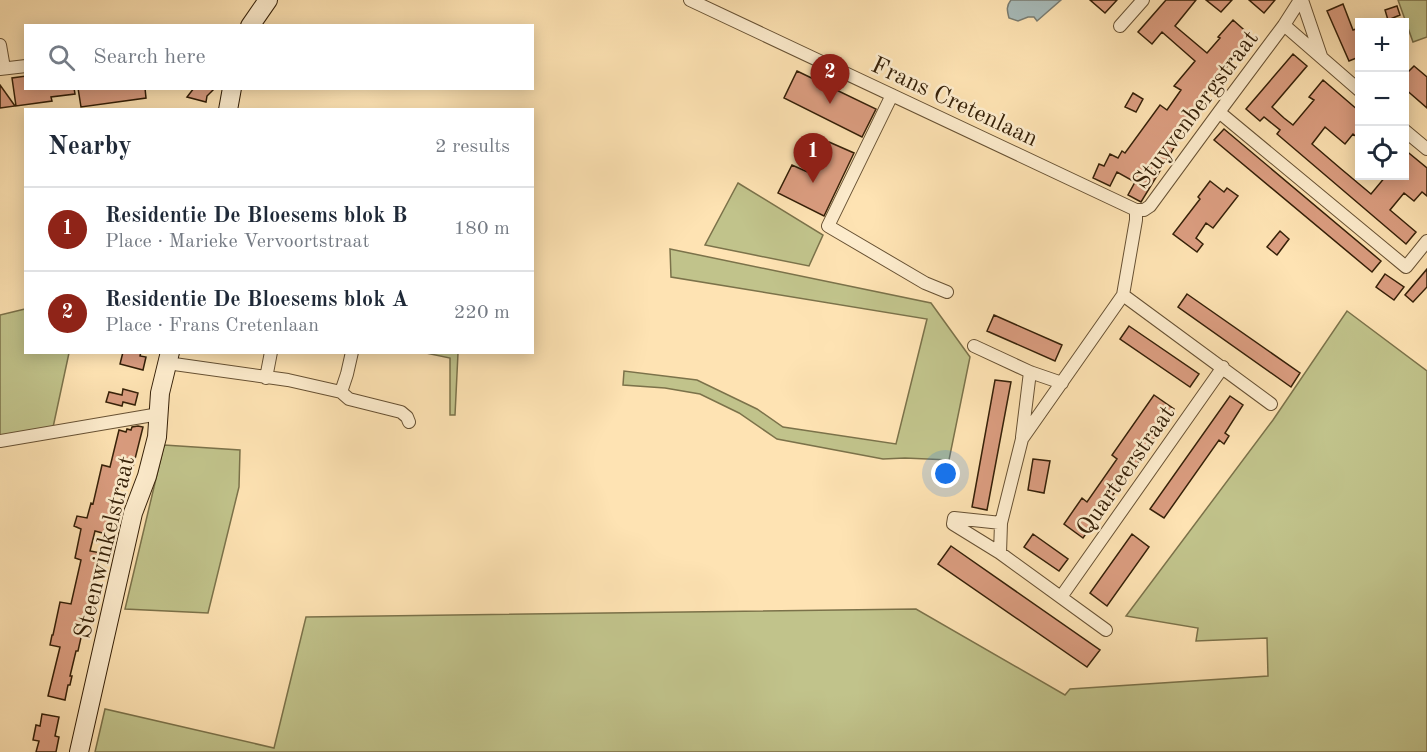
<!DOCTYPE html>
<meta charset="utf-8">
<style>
:root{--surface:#fff;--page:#f6f6f7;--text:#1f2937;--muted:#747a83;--line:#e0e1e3;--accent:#8f2418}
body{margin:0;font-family:"Old Standard TT",serif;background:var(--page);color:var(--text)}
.controls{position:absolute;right:18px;top:18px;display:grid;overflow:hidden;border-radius:0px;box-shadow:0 3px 15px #0003}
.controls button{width:54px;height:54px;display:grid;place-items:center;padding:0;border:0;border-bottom:2px solid var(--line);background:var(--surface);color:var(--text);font:30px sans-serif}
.you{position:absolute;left:946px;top:474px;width:21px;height:21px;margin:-15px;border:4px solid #fff;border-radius:50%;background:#1a73e8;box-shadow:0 0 0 9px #1a73e833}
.badge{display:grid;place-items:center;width:39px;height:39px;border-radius:50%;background:var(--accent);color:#fff;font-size:20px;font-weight:700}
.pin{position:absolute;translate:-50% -50px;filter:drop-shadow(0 2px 3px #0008)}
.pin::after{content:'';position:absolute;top:32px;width:21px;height:18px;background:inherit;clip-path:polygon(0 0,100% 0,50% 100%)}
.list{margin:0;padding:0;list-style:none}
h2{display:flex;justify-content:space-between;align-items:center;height:78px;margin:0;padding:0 24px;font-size:26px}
h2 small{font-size:20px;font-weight:400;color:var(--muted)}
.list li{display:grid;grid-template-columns:39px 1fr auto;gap:18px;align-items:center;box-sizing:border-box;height:84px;padding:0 24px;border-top:2px solid var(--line)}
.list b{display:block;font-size:22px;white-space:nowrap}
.list p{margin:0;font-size:20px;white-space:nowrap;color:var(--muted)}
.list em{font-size:20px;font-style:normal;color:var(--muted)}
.icon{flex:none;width:33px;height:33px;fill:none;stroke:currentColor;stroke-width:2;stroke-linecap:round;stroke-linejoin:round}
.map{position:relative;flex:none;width:1427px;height:752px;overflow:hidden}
.search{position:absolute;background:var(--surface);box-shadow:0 3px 15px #0003;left:24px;top:24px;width:510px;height:66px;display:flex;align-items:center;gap:15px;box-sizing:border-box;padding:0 21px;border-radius:0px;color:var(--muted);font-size:22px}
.panel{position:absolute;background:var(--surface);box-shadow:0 3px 15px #0003;left:24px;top:108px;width:510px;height:246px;border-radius:0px}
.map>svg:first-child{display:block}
.green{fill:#c1c38b;stroke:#7b724a;stroke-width:1.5}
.water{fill:#a7bbba;stroke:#797d73;stroke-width:1.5}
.building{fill:#db9d80;stroke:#352008;stroke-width:1.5}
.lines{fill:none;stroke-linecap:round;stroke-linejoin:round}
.street-casing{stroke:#675133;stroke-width:14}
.secondary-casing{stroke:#352008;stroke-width:20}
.street{stroke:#feedce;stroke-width:12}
.secondary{stroke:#feedce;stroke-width:18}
.labels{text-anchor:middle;stroke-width:5;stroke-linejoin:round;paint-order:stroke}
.street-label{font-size:24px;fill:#352008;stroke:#feedce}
</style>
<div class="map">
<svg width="1427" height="752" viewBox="0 0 1427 752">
<rect width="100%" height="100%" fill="#fee3b3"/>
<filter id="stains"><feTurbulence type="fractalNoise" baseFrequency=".00333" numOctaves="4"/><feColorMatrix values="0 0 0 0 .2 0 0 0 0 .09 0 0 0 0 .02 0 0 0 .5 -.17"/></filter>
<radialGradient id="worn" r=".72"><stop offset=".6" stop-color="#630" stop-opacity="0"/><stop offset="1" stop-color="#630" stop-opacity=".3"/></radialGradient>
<!-- green -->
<path class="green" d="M1398 0H1427V37L1413 42Z
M738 183 823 235 809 266 705 245Z
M670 249 931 303 970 357 949 460 905 458 883 459 777 439 739 413 700 394 665 388 623 385 624 371 697 380 757 409 783 427 896 444 927 319 671 277Z
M25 309 26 352 69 353 52 432 0 441V315Z
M1347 311 1427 371V752H95L105 709 274 748 306 617 916 609 1065 695 1070 689 1268 676 1267 638 1196 641 1198 628 1126 616 1273 420Z
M426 353H458L455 415H450V358Z
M164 445 240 450 239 487 208 613 125 609Z"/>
<!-- water -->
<path class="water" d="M1011 0H1061L1037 21 1034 17H1028L1018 21 1009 18C1007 10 1006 6 1011 0Z"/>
<!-- building -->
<path class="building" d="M1090 0H1117L1105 13Z
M1166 0H1196L1175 26 1207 53 1220 38 1218 37 1233 20 1251 36 1234 56 1235 58 1217 78 1219 80 1206 95 1180 129 1182 130 1174 148 1141 202 1128 195 1135 182 1117 172 1110 186 1093 178 1099 164 1104 166 1110 154 1118 158 1122 151 1125 153 1160 105 1167 110 1181 90 1174 86 1195 61 1162 32 1152 44 1138 32Z
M1206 0H1232L1221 12Z
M1249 0H1275L1264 13Z
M1343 4 1353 30 1356 29 1359 38V57L1349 61 1327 11Z
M1397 6 1400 15 1388 20 1385 10Z
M1293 54 1307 66 1272 107 1284 118 1293 125 1314 100 1309 97 1323 80 1359 111V139L1353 134 1345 144 1325 127 1312 144 1340 168 1371 194 1386 176H1404V149L1427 168V196L1422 192 1414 201 1404 193 1390 210 1416 232 1406 244 1277 134 1280 130 1264 117 1260 121 1246 109Z
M1414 66 1427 77V108L1404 88V76Z
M797 71 876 109 862 137 784 98Z
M26 76V88H74L75 94 51 97 52 101 16 106 12 78Z
M0 85 15 106 0 108Z
M78 88H145L146 98 81 107Z
M194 88H215L207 96 206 102 187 97Z
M1133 93 1143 99 1136 112 1125 107Z
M1224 129 1381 261 1372 272 1214 140Z
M829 142 854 153 824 216 778 193 792 165 812 174Z
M1210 181 1224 192 1227 188 1238 196 1213 228 1206 223 1196 238 1203 244 1197 252 1173 234 1200 199 1198 197Z
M1280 231 1289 239 1277 255 1267 247Z
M1427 269V287L1413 302 1405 295Z
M1385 274 1404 287 1394 300 1376 287Z
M1187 294 1300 373 1291 387 1178 307Z
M994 315 1062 345 1055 361 987 331Z
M1129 326 1199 374 1190 387 1120 339Z
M123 352H141L140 356 146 357 143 370 120 364Z
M995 380 1011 382 987 510 972 507Z
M123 389 138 393 135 405 123 402 122 406 106 402 109 392 122 395Z
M1154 395 1174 409 1133 470 1131 469 1083 538 1064 524 1082 498 1087 502 1117 459 1112 455Z
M1230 396 1243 405 1225 433 1229 436 1224 444 1219 440 1164 518 1150 509Z
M138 426 143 427 131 475 120 473 106 534 95 531 90 551 101 553 95 585 93 584 78 651H76L70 676H72L70 685H68L65 700 48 696 60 647 50 645 52 635H53L60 602 71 604 81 560 75 558 81 529 74 526 77 516 87 518 91 503 93 504 102 465 110 467 119 430 126 432 127 429 131 430 132 427Z
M1033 459 1050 461 1044 493 1028 490Z
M1033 534 1068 559 1059 571 1024 547Z
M1132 534 1149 547 1107 606 1090 593Z
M951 546 1100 650 1087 667 938 564Z
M42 714 59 717 55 736 59 737 56 752H36L39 741 33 740 36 725 40 726Z"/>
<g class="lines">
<defs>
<path id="street" d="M690 0 1136 210H1144L1150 206 1219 112 1284 25
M1300 0 1284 25 1360 91
M1302 0 1321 56
M1120 26 1143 0
M0 45 4 68
M0 69 26 66
M892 95 828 226 925 283 947 292
M1219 112 1406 267 1427 241
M1404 130 1427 149
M1123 295 1271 404
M974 346 1030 372 1062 383
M167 363 288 380 341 392 349 399 401 412 407 417 409 422
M266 378 271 352
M341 392 347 374 352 352
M1022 437 1030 372
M0 441 159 414
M1001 523 1022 439 1123 295 1136 220V210
M1000 553 1001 523 954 518 953 524 1000 553 1106 630
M1061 597 1223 367"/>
<path id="secondary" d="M250 26 268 0
M228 110 232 88
M79 752 133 513 147 476 157 437 160 393 170 352"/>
</defs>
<!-- street casing -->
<use href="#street" class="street-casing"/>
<!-- secondary casing -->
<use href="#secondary" class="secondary-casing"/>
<!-- street -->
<use href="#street" class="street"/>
<!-- secondary -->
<use href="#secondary" class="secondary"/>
</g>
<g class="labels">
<!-- street labels -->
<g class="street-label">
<text transform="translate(955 101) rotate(25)" y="8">Frans Cretenlaan</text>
<text transform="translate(1195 109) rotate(-53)" y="8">Stuyvenbergstraat</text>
<text transform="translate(1125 470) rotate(-55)" y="8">Quarteerstraat</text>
<text transform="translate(104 547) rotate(-76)" y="8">Steenwinkelstraat</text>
</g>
</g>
<rect width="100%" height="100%" filter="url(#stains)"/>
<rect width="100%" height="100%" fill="url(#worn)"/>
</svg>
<div class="controls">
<button>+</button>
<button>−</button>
<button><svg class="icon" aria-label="locate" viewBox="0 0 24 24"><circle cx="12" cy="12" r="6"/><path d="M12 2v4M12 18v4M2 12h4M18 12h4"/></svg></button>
</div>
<div class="you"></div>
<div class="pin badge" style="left:813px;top:183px">1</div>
<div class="pin badge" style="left:830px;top:104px">2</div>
<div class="search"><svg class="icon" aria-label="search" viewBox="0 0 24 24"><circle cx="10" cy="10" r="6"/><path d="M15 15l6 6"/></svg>Search here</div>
<section class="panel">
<h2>Nearby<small>2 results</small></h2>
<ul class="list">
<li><span class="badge">1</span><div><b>Residentie De Bloesems blok B</b><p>Place · Marieke Vervoortstraat</p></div><em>180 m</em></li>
<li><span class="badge">2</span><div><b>Residentie De Bloesems blok A</b><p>Place · Frans Cretenlaan</p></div><em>220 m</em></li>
</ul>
</section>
</div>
